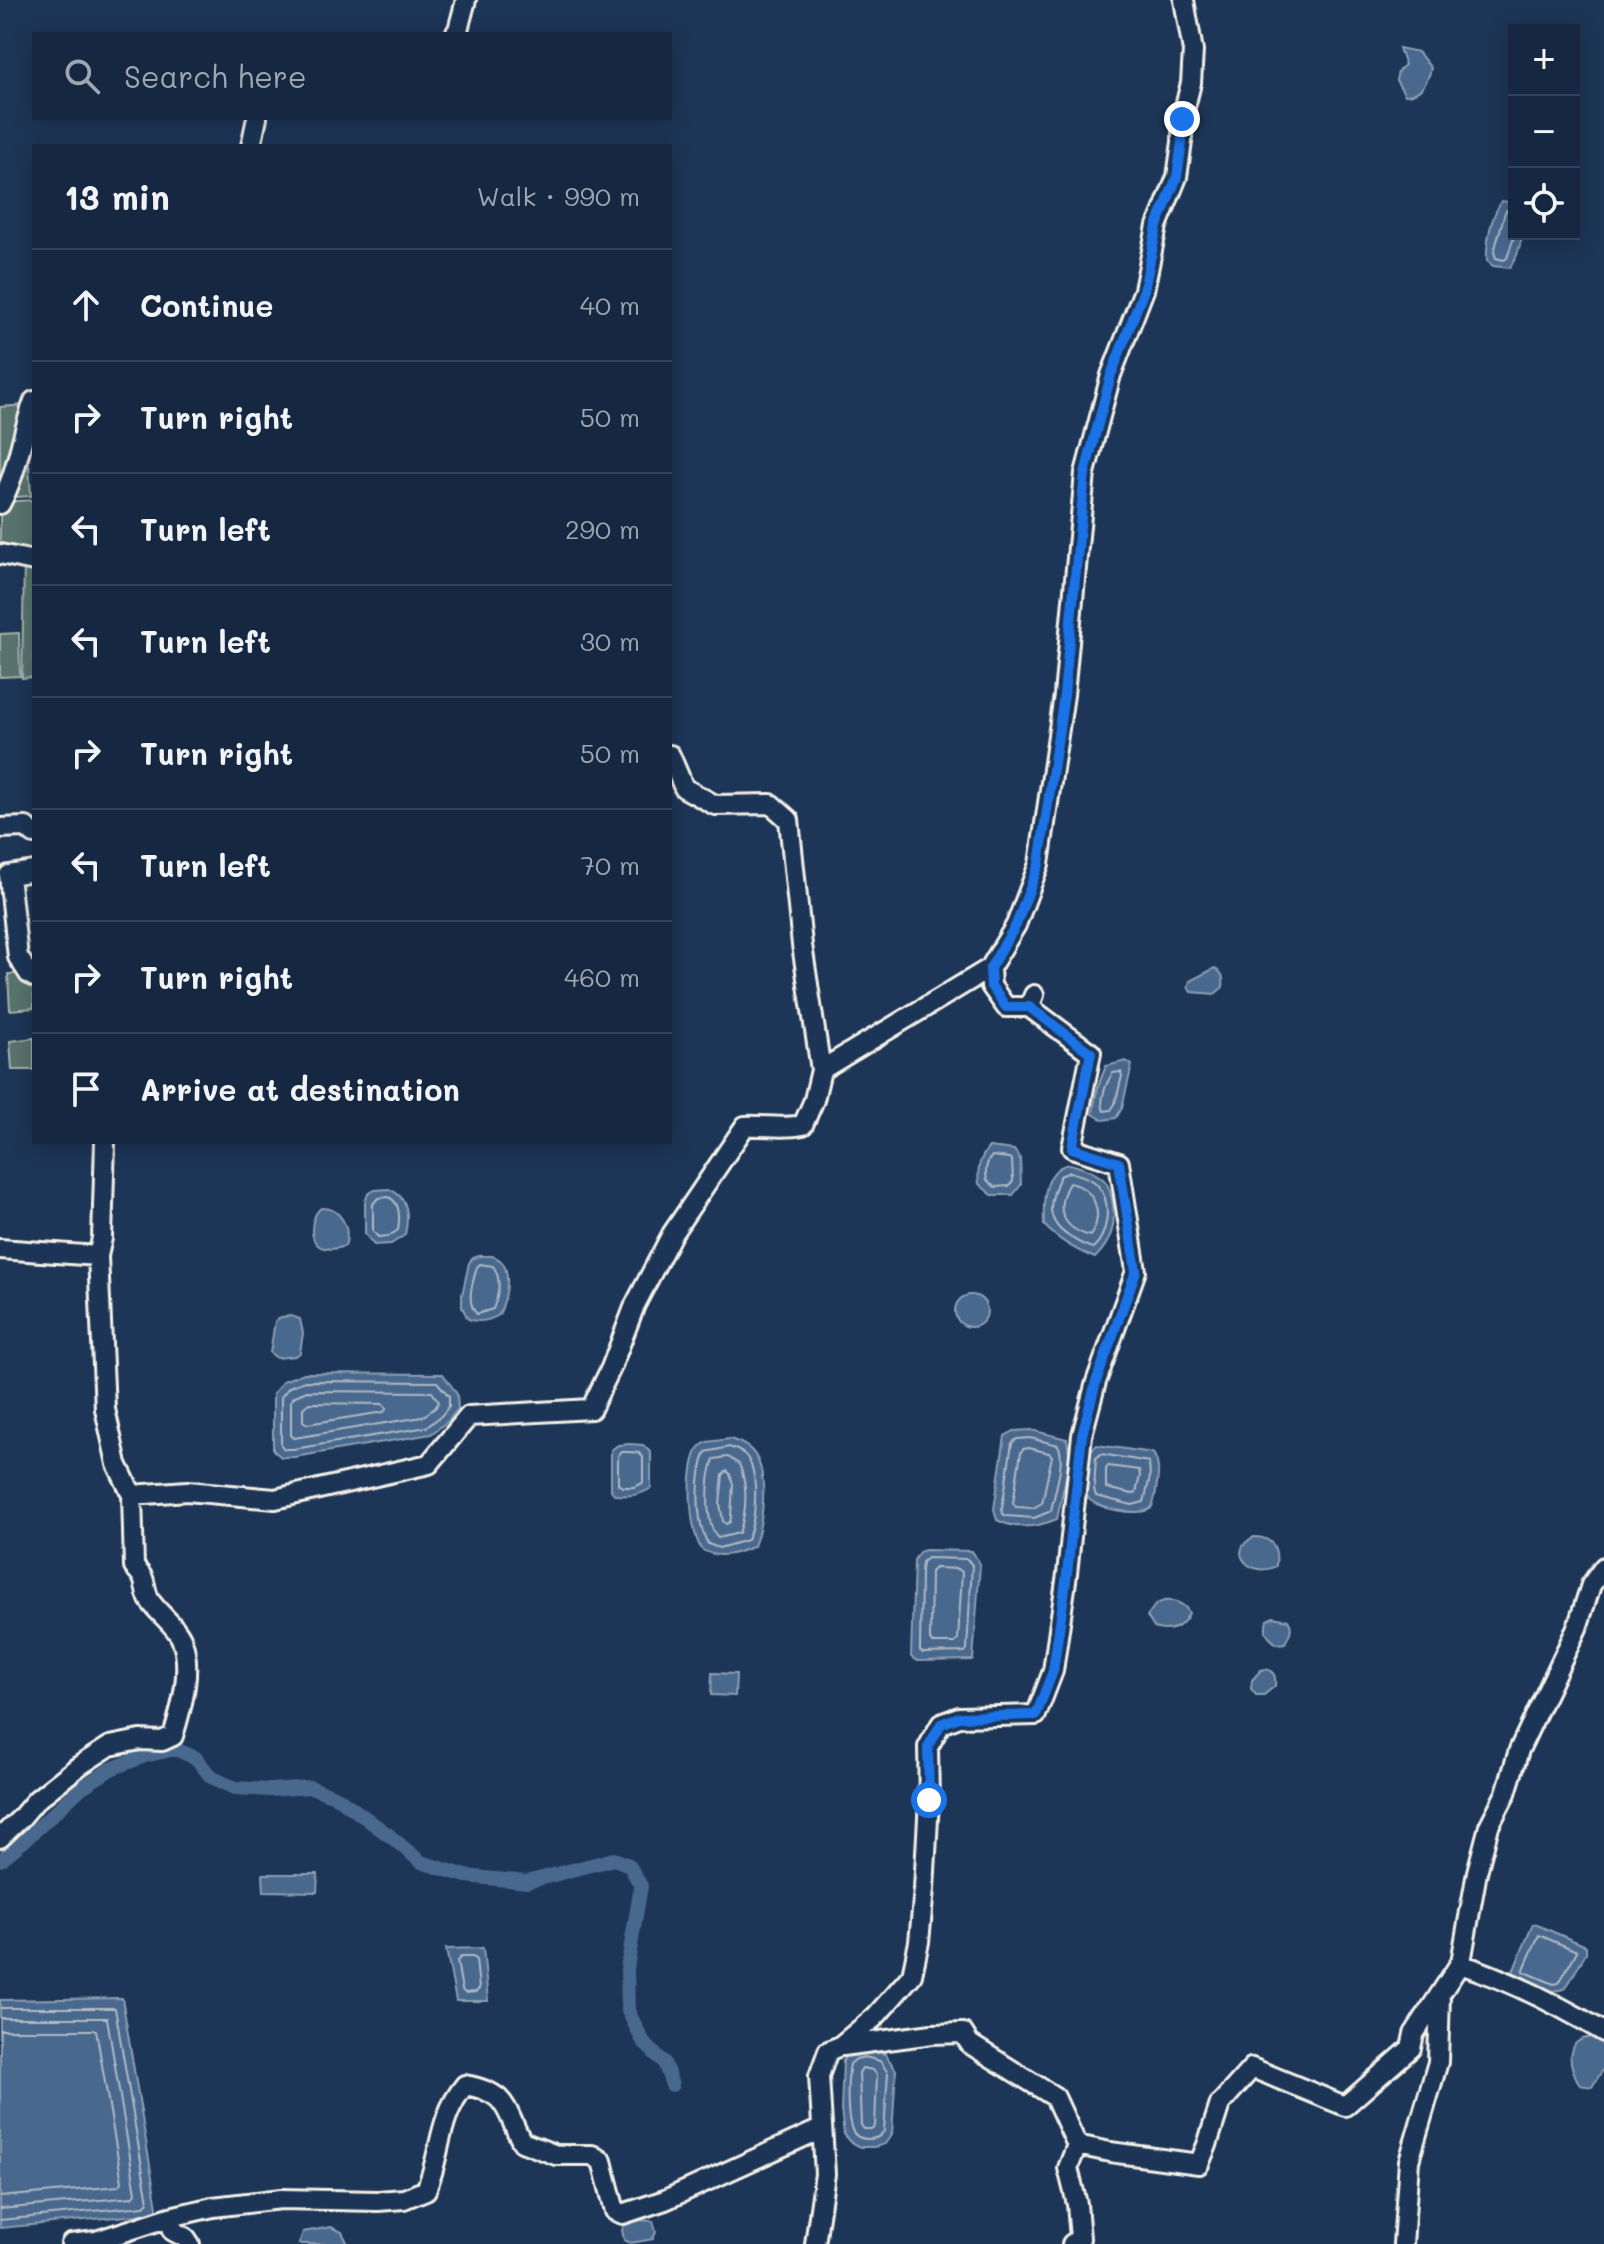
<!DOCTYPE html>
<meta charset="utf-8">
<style>
:root{--surface:#162841;--page:#1f3048;--text:#f1f3f6;--muted:#9ea6b1;--line:#35445a}
body{margin:0;font-family:Mali,sans-serif;background:var(--page);color:var(--text)}
.controls{position:absolute;right:24px;top:24px;display:grid;overflow:hidden;border-radius:0px;box-shadow:0 4px 20px #0003}
.controls button{width:72px;height:72px;display:grid;place-items:center;padding:0;border:0;border-bottom:2px solid var(--line);background:var(--surface);color:var(--text);font:40px sans-serif}
.stop{position:absolute;width:24px;height:24px;margin:-18px;border:6px solid #1a73e8;border-radius:50%;background:#fff}
.stop.end{background:#1a73e8;border-color:#fff;box-shadow:0 2px 8px #0008}
.list{margin:0;padding:0;list-style:none}
h2{display:flex;justify-content:space-between;align-items:center;height:104px;margin:0;padding:0 32px;font-size:34px}
h2 small{font-size:26px;font-weight:400;color:var(--muted)}
.list li{display:grid;grid-template-columns:52px 1fr auto;gap:24px;align-items:center;box-sizing:border-box;height:112px;padding:0 32px;border-top:2px solid var(--line)}
.list b{display:block;font-size:30px;white-space:nowrap}
.list em{font-size:26px;font-style:normal;color:var(--muted)}
.icon{flex:none;width:44px;height:44px;fill:none;stroke:currentColor;stroke-width:2;stroke-linecap:round;stroke-linejoin:round}
.map{position:relative;flex:none;width:1604px;height:2244px;overflow:hidden}
.search{position:absolute;background:var(--surface);box-shadow:0 4px 20px #0003;left:32px;top:32px;width:640px;height:88px;display:flex;align-items:center;gap:20px;box-sizing:border-box;padding:0 28px;border-radius:0px;color:var(--muted);font-size:30px}
.panel{position:absolute;background:var(--surface);box-shadow:0 4px 20px #0003;left:32px;top:144px;width:640px;height:1000px;border-radius:0px}
.map>svg:first-child{display:block}
.green{fill:#59726e;stroke:#a6b2ab;stroke-width:2}
.water{fill:#48678e;stroke:#8d9eb2;stroke-width:2}
.lines{fill:none;stroke-linecap:round;stroke-linejoin:round}
.shore{stroke:#afbac4;stroke-width:2}
.canal{stroke:#48678e;stroke-width:14}
.minor-casing{stroke:#f4f1e8;stroke-width:24}
.minor{stroke:#1d3557;stroke-width:18}
.route{stroke:#1a73e8;stroke-width:10}
</style>
<div class="map">
<svg width="1604" height="2244" viewBox="0 0 1604 2244">
<rect width="100%" height="100%" fill="#1d3557"/>
<filter id="ink" filterUnits="userSpaceOnUse"><feTurbulence type="fractalNoise" baseFrequency=".0125" numOctaves="2"/><feDisplacementMap in="SourceGraphic" scale="16" xChannelSelector="R" yChannelSelector="G"/><feConvolveMatrix kernelMatrix="1 2 1 2 8 2 1 2 1" color-interpolation-filters="sRGB"/></filter>
<g filter="url(#ink)">
<!-- green -->
<path class="green" d="M25 405 31 496 0 498V407Z
M34 500V558L0 559V502Z
M34 560V677L22 678 24 561Z
M19 633 20 676 0 677V634Z
M8 974H33L34 1008 10 1010Z
M34 1038V1070H12L10 1041Z"/>
<!-- water -->
<path class="water" d="M1399 48 1418 52 1431 68C1428 82 1421 95 1405 95L1396 80 1398 71 1405 65Z
M1502 201 1514 203V234H1523L1517 255 1510 268 1493 266 1487 261C1486 243 1491 215 1502 201Z
M1215 968C1223 974 1224 977 1223 987L1215 994 1191 992 1188 987 1190 981Z
M1126 1061 1132 1065 1122 1108 1116 1118 1103 1120 1093 1114C1094 1097 1099 1082 1106 1066Z
M989 1147 1014 1150 1020 1158 1021 1185 1013 1195H992L979 1184C977 1169 979 1159 989 1147Z
M1069 1164C1082 1167 1095 1171 1105 1181 1109 1186 1110 1192 1112 1199 1117 1223 1112 1241 1095 1258 1075 1250 1059 1241 1044 1225 1043 1203 1043 1169 1069 1164Z
M389 1189C409 1197 409 1215 405 1235L391 1244 374 1245 365 1234V1202L368 1194 375 1190Z
M321 1208C341 1207 351 1229 345 1246 339 1248 331 1250 324 1248 307 1244 310 1216 321 1208Z
M479 1256C480 1256 491 1256 492 1256 516 1263 506 1299 499 1315 489 1321 479 1323 468 1319L462 1307V1295L469 1263 473 1258Z
M955 1311a16 16 0 1 1 32 0a16 16 0 1 1-32 0Z
M291 1316 300 1319 303 1333 300 1353 295 1356 277 1358 270 1353 275 1321 281 1317Z
M304 1373 443 1374 457 1394 458 1409 448 1421 431 1434 295 1457H281L273 1450V1394L283 1381Z
M1031 1430 1067 1439 1070 1458 1057 1519C1038 1527 1016 1530 997 1520L994 1509 1005 1436 1014 1431Z
M730 1439C738 1442 746 1444 752 1451 770 1471 763 1523 754 1546 737 1554 718 1560 701 1549 689 1526 686 1470 699 1447L707 1442Z
M630 1444 643 1445 651 1453V1488C640 1496 629 1496 615 1495L611 1490V1450L618 1445Z
M1097 1445 1153 1453C1159 1463 1159 1472 1157 1484 1156 1490 1155 1503 1151 1508 1141 1518 1091 1508 1087 1496 1083 1484 1088 1465 1089 1452Z
M1254 1537C1274 1537 1278 1549 1276 1566 1253 1579 1224 1552 1254 1537Z
M925 1550 972 1551 980 1564 973 1660 918 1661 911 1657 914 1560 919 1552Z
M1164 1601C1175 1600 1184 1603 1189 1613 1182 1628 1170 1633 1154 1628L1147 1616 1156 1604Z
M1273 1617 1288 1620C1294 1628 1289 1635 1285 1643L1277 1644C1266 1636 1264 1632 1267 1620Z
M1266 1669C1275 1672 1276 1677 1275 1686L1264 1695H1256L1251 1689 1252 1680 1261 1670Z
M712 1673 736 1674 735 1696 711 1695Z
M263 1874H318L317 1892 264 1891Z
M1533 1924H1535L1586 1946V1953L1566 1988C1551 1996 1525 1984 1512 1974Z
M483 1948 488 2001H456L446 1949Z
M122 1998 158 2213 0 2228V2000Z
M1597 2037 1604 2040V2068L1592 2087 1580 2085C1567 2063 1563 2037 1597 2037Z
M864 2049 885 2054 896 2070 892 2134 885 2144 874 2147H860L850 2142 844 2134 841 2110 843 2061C848 2052 855 2051 864 2049Z
M638 2220 653 2221 656 2232 653 2239 631 2243 624 2240 622 2230 624 2225Z
M331 2227 342 2232 348 2244H299L303 2232Z"/>
<g class="lines">
<!-- shore -->
<path class="shore" d="M1514 210H1507L1505 212 1494 252 1496 258 1504 260 1507 258 1515 234
M1121 1072 1122 1076 1115 1104 1111 1110 1104 1111C1099 1100 1106 1083 1113 1073Z
M992 1156 1009 1158 1012 1160 1013 1181 1009 1186 995 1187 987 1180C985 1171 986 1162 992 1156Z
M1070 1172C1080 1175 1093 1178 1099 1187 1112 1203 1108 1235 1093 1248 1084 1246 1078 1242 1070 1237 1044 1221 1049 1201 1060 1176Z
M1069 1183C1095 1187 1105 1215 1090 1236 1062 1228 1054 1209 1069 1183Z
M388 1197C401 1202 400 1218 398 1230L389 1236 378 1237 373 1231V1204L378 1198Z
M480 1264 493 1266C502 1279 499 1294 493 1309L477 1314C465 1302 473 1282 477 1267Z
M305 1381 437 1382 449 1396V1406L442 1415 427 1427 294 1449H284L281 1445V1397L289 1387Z
M307 1391 432 1392 439 1402 435 1408 422 1417 294 1438 291 1435V1400L295 1396Z
M309 1403 383 1404 387 1408 384 1412 307 1424 303 1421V1408Z
M1030 1438 1058 1445C1066 1460 1054 1494 1051 1511L1034 1518 1007 1516 1003 1514 1002 1508 1012 1443 1017 1439Z
M729 1447C735 1449 742 1451 746 1456 760 1473 756 1522 747 1540L719 1548 708 1544C695 1521 696 1475 706 1452Z
M1029 1448 1049 1453 1052 1456 1042 1503 1033 1508 1016 1507 1013 1503 1021 1452 1023 1449Z
M630 1452 639 1453 643 1457V1483L634 1487H622L618 1484V1456L621 1452Z
M1101 1454 1149 1462 1150 1477 1144 1502 1132 1505 1096 1496 1094 1489 1096 1458Z
M728 1457 739 1464C748 1484 747 1512 739 1533L718 1538C704 1524 707 1477 714 1459Z
M1108 1466 1139 1470 1140 1476 1136 1493 1132 1494 1106 1488V1469Z
M727 1471 730 1474 733 1484 731 1517 730 1522 726 1524 723 1521 720 1504 723 1475Z
M927 1558 967 1559 972 1565 967 1649 965 1652 923 1653 920 1651 921 1571 922 1562Z
M935 1568 958 1569 962 1572 958 1639 955 1643H933L930 1640 931 1572Z
M1539 1935 1577 1951 1559 1983 1554 1984 1523 1971Z
M461 1957H473L476 1959 479 1989 476 1992 465 1993 462 1990 457 1961Z
M0 2008H115L148 2202 144 2206 0 2220
M0 2018H107L136 2193 133 2197 0 2209
M0 2030H96L122 2182 119 2186 0 2197
M865 2057 880 2061 888 2073 884 2131C880 2137 876 2139 868 2139 861 2139 855 2137 852 2130 846 2116 847 2080 850 2064L856 2059Z
M862 2068 873 2070 877 2075 875 2126 871 2129H864L861 2125 859 2073Z"/>
<!-- canal -->
<path class="canal" d="M0 1860 24 1841 81 1788 111 1769 145 1756 175 1749 196 1758 211 1777 235 1788 270 1790 310 1787 337 1797 390 1836 421 1862 466 1876 527 1882 614 1859 629 1865 641 1886 627 1969 628 2011 644 2043 664 2062 672 2085"/>
<defs>
<path id="minor" d="M455 34 458 30 466 0
M251 146 257 118
M0 504C18 472 21 435 34 401
M0 554 34 561
M670 755 684 788 715 805 771 804 789 820 802 945 821 1070
M0 828 26 827 34 834
M34 871 9 875 18 957 29 974 34 977
M990 968 991 986 1006 1007H1029L1034 995
M0 1249 98 1256
M132 1495 187 1491 275 1499 429 1464 469 1416 591 1409 611 1368 635 1305 672 1234 745 1126C765 1125 784 1129 803 1125L814 1100 821 1070 990 968 1016 925 1039 864 1064 695 1085 473 1111 375 1144 290 1157 226 1177 177 1182 142V119L1191 83 1193 51 1184 0
M0 1838 20 1819 36 1800 79 1766 110 1746 140 1740 162 1741 173 1736C182 1707 193 1667 181 1638 174 1623 157 1613 149 1599 142 1584 149 1581 134 1567L132 1495 117 1464 105 1409 98 1256 102 1238 105 1142
M1460 1964C1512 1981 1557 2004 1604 2032
M843 2046 932 2034 963 2033 970 2044 1055 2097 1077 2145
M170 2217 173 2231 186 2238 190 2244
M71 2244 96 2241 170 2217 213 2207 281 2199 378 2201 404 2199 426 2190C442 2153 437 2119 465 2085 509 2093 504 2108 522 2142L556 2155H592L602 2161 615 2211 623 2214 665 2200 821 2129
M815 2244 825 2174 819 2076 828 2051 840 2046 875 2017 912 1975 919 1942 924 1889 929 1800 928 1747 941 1724 959 1717 1036 1715 1053 1671 1067 1574 1082 1435 1096 1382 1136 1271 1119 1163 1072 1148 1091 1053 1029 1007
M1072 2244 1080 2238 1077 2204 1068 2168 1077 2145 1110 2152 1199 2164 1207 2145 1220 2104 1252 2068 1345 2106 1411 2048 1414 2034 1461 1962 1477 1872 1489 1826 1506 1793 1519 1750 1577 1628 1591 1585 1604 1567
M1403 2244 1409 2161 1438 2062 1440 1995"/>
</defs>
<!-- minor casing -->
<use href="#minor" class="minor-casing"/>
<!-- minor -->
<use href="#minor" class="minor"/>
</g>
</g>
<g class="lines" filter="url(#ink)">
<!-- route -->
<path class="route" d="M929 1800 928 1747 941 1724 959 1717 1036 1715 1053 1671 1067 1574 1082 1435 1096 1382 1136 1271 1119 1163 1072 1148 1091 1053 1029 1007H1006L991 986 990 968 1016 925 1039 864 1064 695 1085 473 1111 375 1144 290 1157 226 1177 177 1182 142V119"/>
</g>
</svg>
<div class="controls">
<button>+</button>
<button>−</button>
<button><svg class="icon" aria-label="locate" viewBox="0 0 24 24"><circle cx="12" cy="12" r="6"/><path d="M12 2v4M12 18v4M2 12h4M18 12h4"/></svg></button>
</div>
<div class="stop" style="left:929px;top:1800px"></div>
<div class="stop end" style="left:1182px;top:119px"></div>
<div class="search"><svg class="icon" aria-label="search" viewBox="0 0 24 24"><circle cx="10" cy="10" r="6"/><path d="M15 15l6 6"/></svg>Search here</div>
<section class="panel">
<h2>13 min<small>Walk · 990 m</small></h2>
<ul class="list">
<li><svg class="icon" aria-label="ahead" viewBox="0 0 24 24"><path d="M12 20V5M6 11l6-6 6 6"/></svg><div><b>Continue</b></div><em>40 m</em></li>
<li><svg class="icon" aria-label="right" viewBox="0 0 24 24"><path d="M7 20v-9h11M14 6l5 5-5 5"/></svg><div><b>Turn right</b></div><em>50 m</em></li>
<li><svg class="icon" aria-label="left" viewBox="0 0 24 24"><path d="M17 20v-9H6M10 6l-5 5 5 5"/></svg><div><b>Turn left</b></div><em>290 m</em></li>
<li><svg class="icon" aria-label="left" viewBox="0 0 24 24"><path d="M17 20v-9H6M10 6l-5 5 5 5"/></svg><div><b>Turn left</b></div><em>30 m</em></li>
<li><svg class="icon" aria-label="right" viewBox="0 0 24 24"><path d="M7 20v-9h11M14 6l5 5-5 5"/></svg><div><b>Turn right</b></div><em>50 m</em></li>
<li><svg class="icon" aria-label="left" viewBox="0 0 24 24"><path d="M17 20v-9H6M10 6l-5 5 5 5"/></svg><div><b>Turn left</b></div><em>70 m</em></li>
<li><svg class="icon" aria-label="right" viewBox="0 0 24 24"><path d="M7 20v-9h11M14 6l5 5-5 5"/></svg><div><b>Turn right</b></div><em>460 m</em></li>
<li><svg class="icon" aria-label="arrive" viewBox="0 0 24 24"><path d="M6 21V4h12l-3 4 3 4H6"/></svg><div><b>Arrive at destination</b></div></li>
</ul>
</section>
</div>
